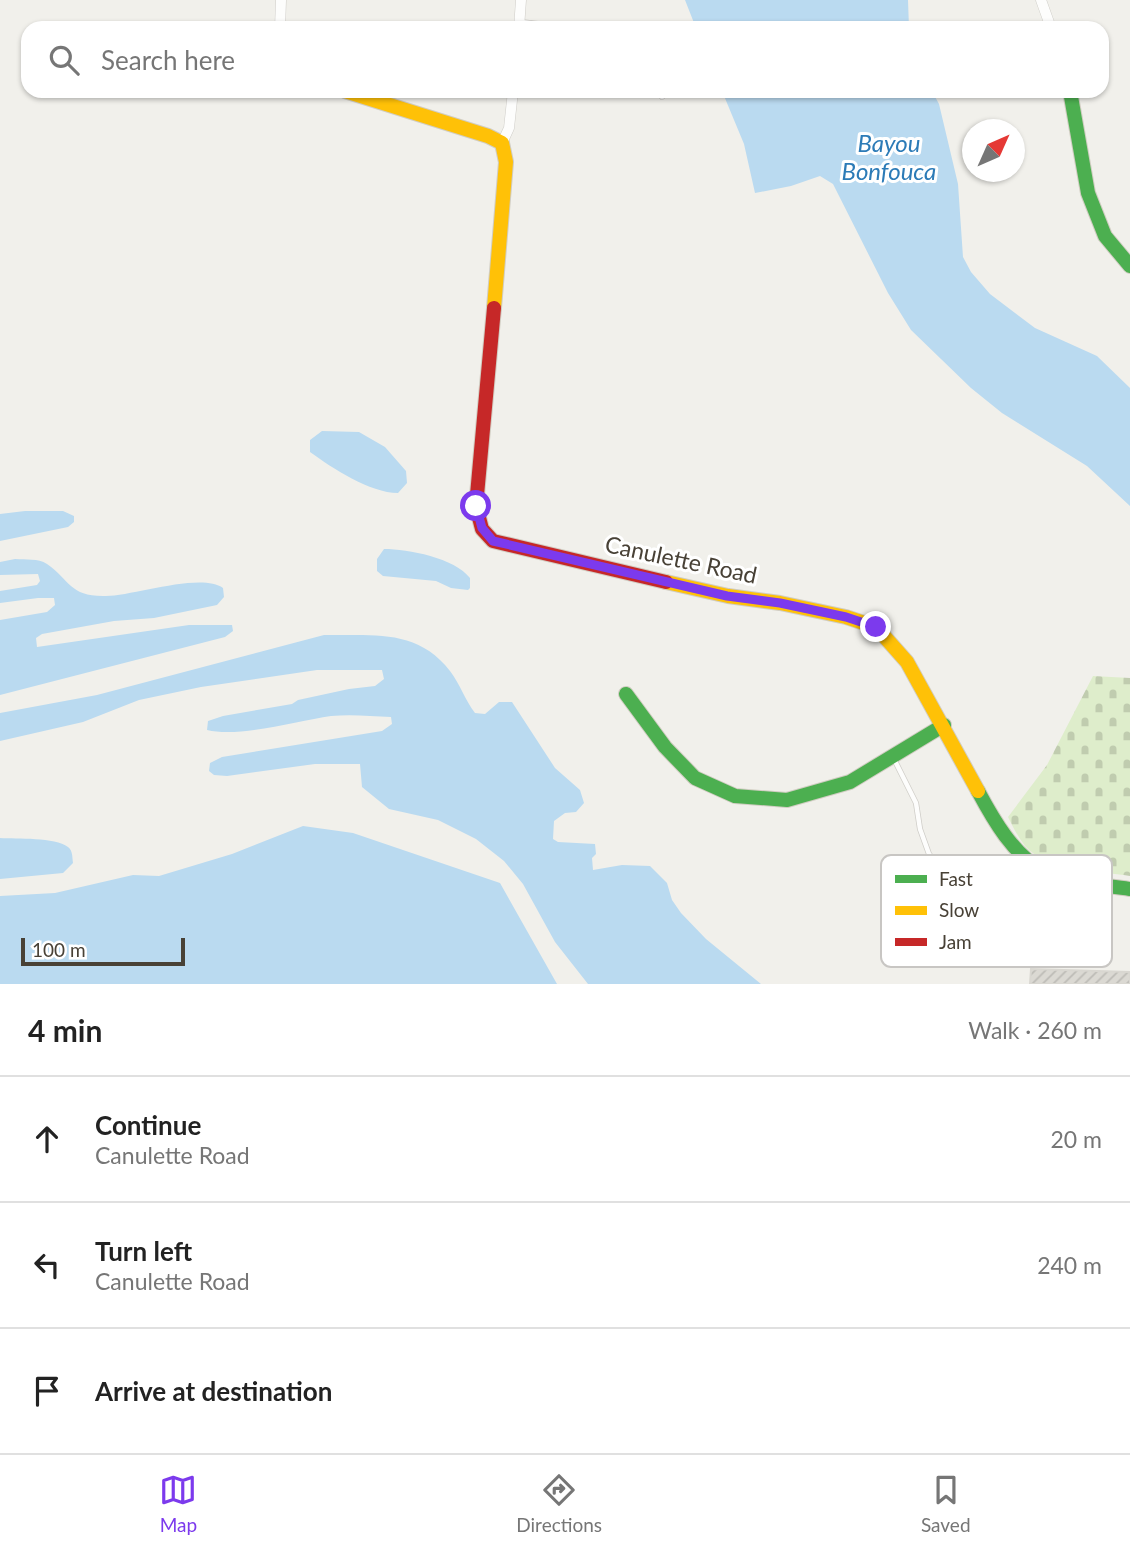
<!DOCTYPE html>
<meta charset="utf-8">
<style>
:root{--surface:#fff;--page:#f2f2f2;--text:#222;--muted:#767676;--line:#e0e0e0;--accent:#7c3aed}
body{margin:0;font-family:Lato,sans-serif;background:var(--page);color:var(--text)}
.compass{position:absolute;left:962px;top:119px;width:63px;height:63px;border-radius:50%;background:var(--surface);box-shadow:0 2px 5px #0004;rotate:45deg}
.scale{position:absolute;left:21px;bottom:18px;width:164px;box-sizing:border-box;padding-left:7px;border:4px solid #484136;border-top:0;font-size:19px;line-height:24px;white-space:nowrap;color:#484136;-webkit-text-stroke:5px #fff;paint-order:stroke}
.stop{position:absolute;width:21px;height:21px;margin:-16px;border:5px solid #7c3aed;border-radius:50%;background:#fff}
.stop.end{background:#7c3aed;border-color:#fff;box-shadow:0 2px 7px #0008}
.list{margin:0;padding:0;list-style:none}
h2{display:flex;justify-content:space-between;align-items:center;height:91px;margin:0;padding:0 28px;font-size:30px}
h2 small{font-size:23px;font-weight:400;color:var(--muted)}
.list li{display:grid;grid-template-columns:46px 1fr auto;gap:21px;align-items:center;box-sizing:border-box;height:126px;padding:0 28px;border-top:2px solid var(--line)}
.list b{display:block;font-size:26px;white-space:nowrap}
.list p{margin:0;font-size:23px;white-space:nowrap;color:var(--muted)}
.list em{font-size:23px;font-style:normal;color:var(--muted)}
.icon{flex:none;width:38px;height:38px;fill:none;stroke:currentColor;stroke-width:2;stroke-linecap:round;stroke-linejoin:round}
.map{position:relative;flex:none;width:1130px;height:984px;overflow:hidden}
.search{position:absolute;background:var(--surface);box-shadow:0 2px 5px #0004;left:21px;right:21px;top:21px;height:77px;display:flex;align-items:center;gap:18px;box-sizing:border-box;padding:0 24px;border-radius:21px;color:var(--muted);font-size:26px}
.sheet{height:469px;background:var(--surface)}
nav{display:flex;justify-content:space-around;align-items:center;box-sizing:border-box;height:98px;border-top:2px solid var(--line);background:var(--surface);font-size:19px;color:var(--muted)}
nav a{display:grid;justify-items:center;gap:4px}
nav .on{color:var(--accent)}
.map>svg:first-child{display:block}
.cemetery{fill:url(#cemetery-stones)}
.water{fill:#badaf0}
.building{fill:url(#building-hatch);stroke:#d9d7d1;stroke-width:2}
.lines{fill:none;stroke-linecap:round;stroke-linejoin:round}
.lane-casing{stroke:#cfcdc8;stroke-width:6}
.street-casing{stroke:#cfcdc8;stroke-width:11}
.fast-casing{stroke:#d1cdc2;stroke-width:16}
.slow-casing{stroke:#d1cdc2;stroke-width:16}
.jam-casing{stroke:#d1cdc2;stroke-width:16}
.lane{stroke:#fdfdfc;stroke-width:4.5}
.street{stroke:#fdfdfc;stroke-width:10}
.fast{stroke:#4caf50;stroke-width:14}
.slow{stroke:#ffc107;stroke-width:14}
.jam{stroke:#c62828;stroke-width:14}
.route{stroke:#7c3aed;stroke-width:9}
.labels{text-anchor:middle;stroke-width:6;stroke-linejoin:round;paint-order:stroke}
.street-label{font-size:23px;fill:#484136;stroke:#fff}
.water-label{font-size:24px;font-style:italic;fill:#2c7bb7;stroke:#fff}
.key{fill:#fff;stroke:#c8c6c3;stroke-width:2}
.key-label{font-size:19px;fill:#484136}
</style>
<div class="map">
<svg width="1130" height="984" viewBox="0 0 1130 984">
<defs>
<pattern id="cemetery-stones" width="16" height="16" patternUnits="userSpaceOnUse" patternTransform="scale(1.75)"><rect width="16" height="16" fill="#deedcb"/><path d="M2 7V4a2 2 0 0 1 4 0v3zM10 15v-3a2 2 0 0 1 4 0v3z" fill="#c0ccaf"/></pattern>
<pattern id="building-hatch" width="6" height="6" patternUnits="userSpaceOnUse" patternTransform="scale(1.75)"><rect width="6" height="6" fill="#dbd9d3"/><path d="M-1 1l2-2M0 6l6-6M5 7l2-2" fill="none" stroke="#bdbbb6"/></pattern>
</defs>
<rect width="100%" height="100%" fill="#f1f0eb"/>
<!-- cemetery -->
<path class="cemetery" d="M1093 676 1130 678V876C1098 871 1048 872 1025 846 1018 837 1013 827 1008 817L1047 765Z"/>
<!-- water -->
<path class="water" d="M685 0H908L909 28H696Z
M722 91H932L939 104 958 184 963 257 971 272 990 294 1035 328 1097 356 1130 388V506L1087 466 1002 413 971 388 911 330 888 293 833 184 820 176 791 186 755 193 744 144Z
M322 431 359 432 385 447 406 471 407 483 398 493C370 493 332 468 310 452V440Z
M25 511H63L74 516V522L68 527 0 541V514Z
M384 549C408 549 455 558 470 578V588L468 590 451 588 436 581 383 576 377 571V559Z
M15 559C26 560 38 558 47 564 71 581 70 597 106 596 133 596 201 572 223 588L224 597 217 605 154 618 114 621 42 634 36 638 37 647 189 625H232L233 631 225 637 0 695V620L47 612 55 605 54 598H38L0 603V591L37 585 40 581 38 574 0 575V562Z
M324 635C372 636 417 628 450 671 460 684 465 700 475 713L485 714 499 702H512L555 768 580 790 584 803 576 812 565 813 554 821 553 839 558 842 595 844 596 854 592 858 593 870 622 865 650 866 667 883 672 900 681 913 706 939 761 984H588L555 942 523 884 504 861 476 839 438 820 389 809 362 787 360 764H315L227 776 214 775 209 771 210 763 222 757 382 731 392 724 391 717C371 716 350 714 331 716 297 721 239 738 207 730L208 721 223 716 292 704 298 700 349 689 375 686 384 679 382 670H317L201 687 139 700 83 722 0 741V713L97 695Z
M303 826 353 833 500 883 557 984H0V896L55 893 133 875 159 876 232 854Z
M0 838C17 839 55 837 68 847 73 851 72 857 73 863L63 873 0 879Z"/>
<!-- building -->
<path class="building" d="M1031 969 1130 972V984H1030Z"/>
<g class="lines">
<defs>
<path id="lane" d="M521 22 571 28
M660 91 662 97
M894 759 916 803 920 829 929 854 940 868"/>
<path id="street" d="M1041 0 1051 28
M280 28 281 0
M519 28 521 0
M502 143 509 128 513 91"/>
<path id="fast" d="M1070 91 1088 193 1105 236 1130 266
M626 694 665 747 695 778 735 796 787 800 850 782 944 725
M978 791C994 821 1013 854 1043 871 1064 884 1105 885 1130 889"/>
<path id="slow" d="M345 91 488 136 502 143 506 162 494 308
M666 582 728 596 780 603 846 617 876 627 907 662 978 791"/>
<path id="jam" d="M494 308 476 506 482 529 493 541 666 582"/>
</defs>
<!-- lane casing -->
<use href="#lane" class="lane-casing"/>
<!-- street casing -->
<use href="#street" class="street-casing"/>
<!-- fast casing -->
<use href="#fast" class="fast-casing"/>
<!-- slow casing -->
<use href="#slow" class="slow-casing"/>
<!-- jam casing -->
<use href="#jam" class="jam-casing"/>
<!-- lane -->
<use href="#lane" class="lane"/>
<!-- street -->
<use href="#street" class="street"/>
<!-- fast -->
<use href="#fast" class="fast"/>
<!-- slow -->
<use href="#slow" class="slow"/>
<!-- jam -->
<use href="#jam" class="jam"/>
</g>
<g class="lines">
<!-- route -->
<path class="route" d="M476 506 482 528 493 541 727 596 780 603 846 617 876 627"/>
</g>
<g class="labels">
<!-- street labels -->
<g class="street-label">
<text transform="translate(681 560) rotate(12)" y="8">Canulette Road</text>
</g>
<!-- water labels -->
<g class="water-label">
<text x="889" y="152">Bayou<tspan x="889" dy="28">Bonfouca</tspan></text>
</g>
</g>
<!-- legend -->
<rect x="881" y="855" width="231" height="112" rx="10" class="key"/>
<rect x="895" y="875" width="32" height="8" fill="#4caf50"/>
<rect x="895" y="906" width="32" height="9" fill="#ffc107"/>
<rect x="895" y="938" width="32" height="8" fill="#c62828"/>
<g class="key-label">
<text x="939" y="886">Fast</text>
<text x="939" y="917">Slow</text>
<text x="939" y="949">Jam</text>
</g>
</svg>
<svg class="compass" viewBox="-18 -18 36 36"><path d="M0-13l5 13h-10z" fill="#e53935"/><path d="M0 13l5-13h-10z" fill="#767676"/></svg>
<div class="scale">100 m</div>
<div class="stop" style="left:476px;top:506px"></div>
<div class="stop end" style="left:876px;top:627px"></div>
<div class="search"><svg class="icon" aria-label="search" viewBox="0 0 24 24"><circle cx="10" cy="10" r="6"/><path d="M15 15l6 6"/></svg>Search here</div>
</div>
<section class="sheet">
<h2>4 min<small>Walk · 260 m</small></h2>
<ul class="list">
<li><svg class="icon" aria-label="ahead" viewBox="0 0 24 24"><path d="M12 20V5M6 11l6-6 6 6"/></svg><div><b>Continue</b><p>Canulette Road</p></div><em>20 m</em></li>
<li><svg class="icon" aria-label="left" viewBox="0 0 24 24"><path d="M17 20v-9H6M10 6l-5 5 5 5"/></svg><div><b>Turn left</b><p>Canulette Road</p></div><em>240 m</em></li>
<li><svg class="icon" aria-label="arrive" viewBox="0 0 24 24"><path d="M6 21V4h12l-3 4 3 4H6"/></svg><div><b>Arrive at destination</b></div></li>
</ul>
</section>
<nav>
<a class="on"><svg class="icon" aria-label="map" viewBox="0 0 24 24"><path d="M3 6l6-2 6 2 6-2v14l-6 2-6-2-6 2zM9 4v14M15 6v14"/></svg>Map</a>
<a><svg class="icon" aria-label="directions" viewBox="0 0 24 24"><path d="M12 3l9 9-9 9-9-9zM9 14v-3h6M13 9l2 2-2 2"/></svg>Directions</a>
<a><svg class="icon" aria-label="saved" viewBox="0 0 24 24"><path d="M7 4h10v16l-5-4-5 4z"/></svg>Saved</a>
</nav>
